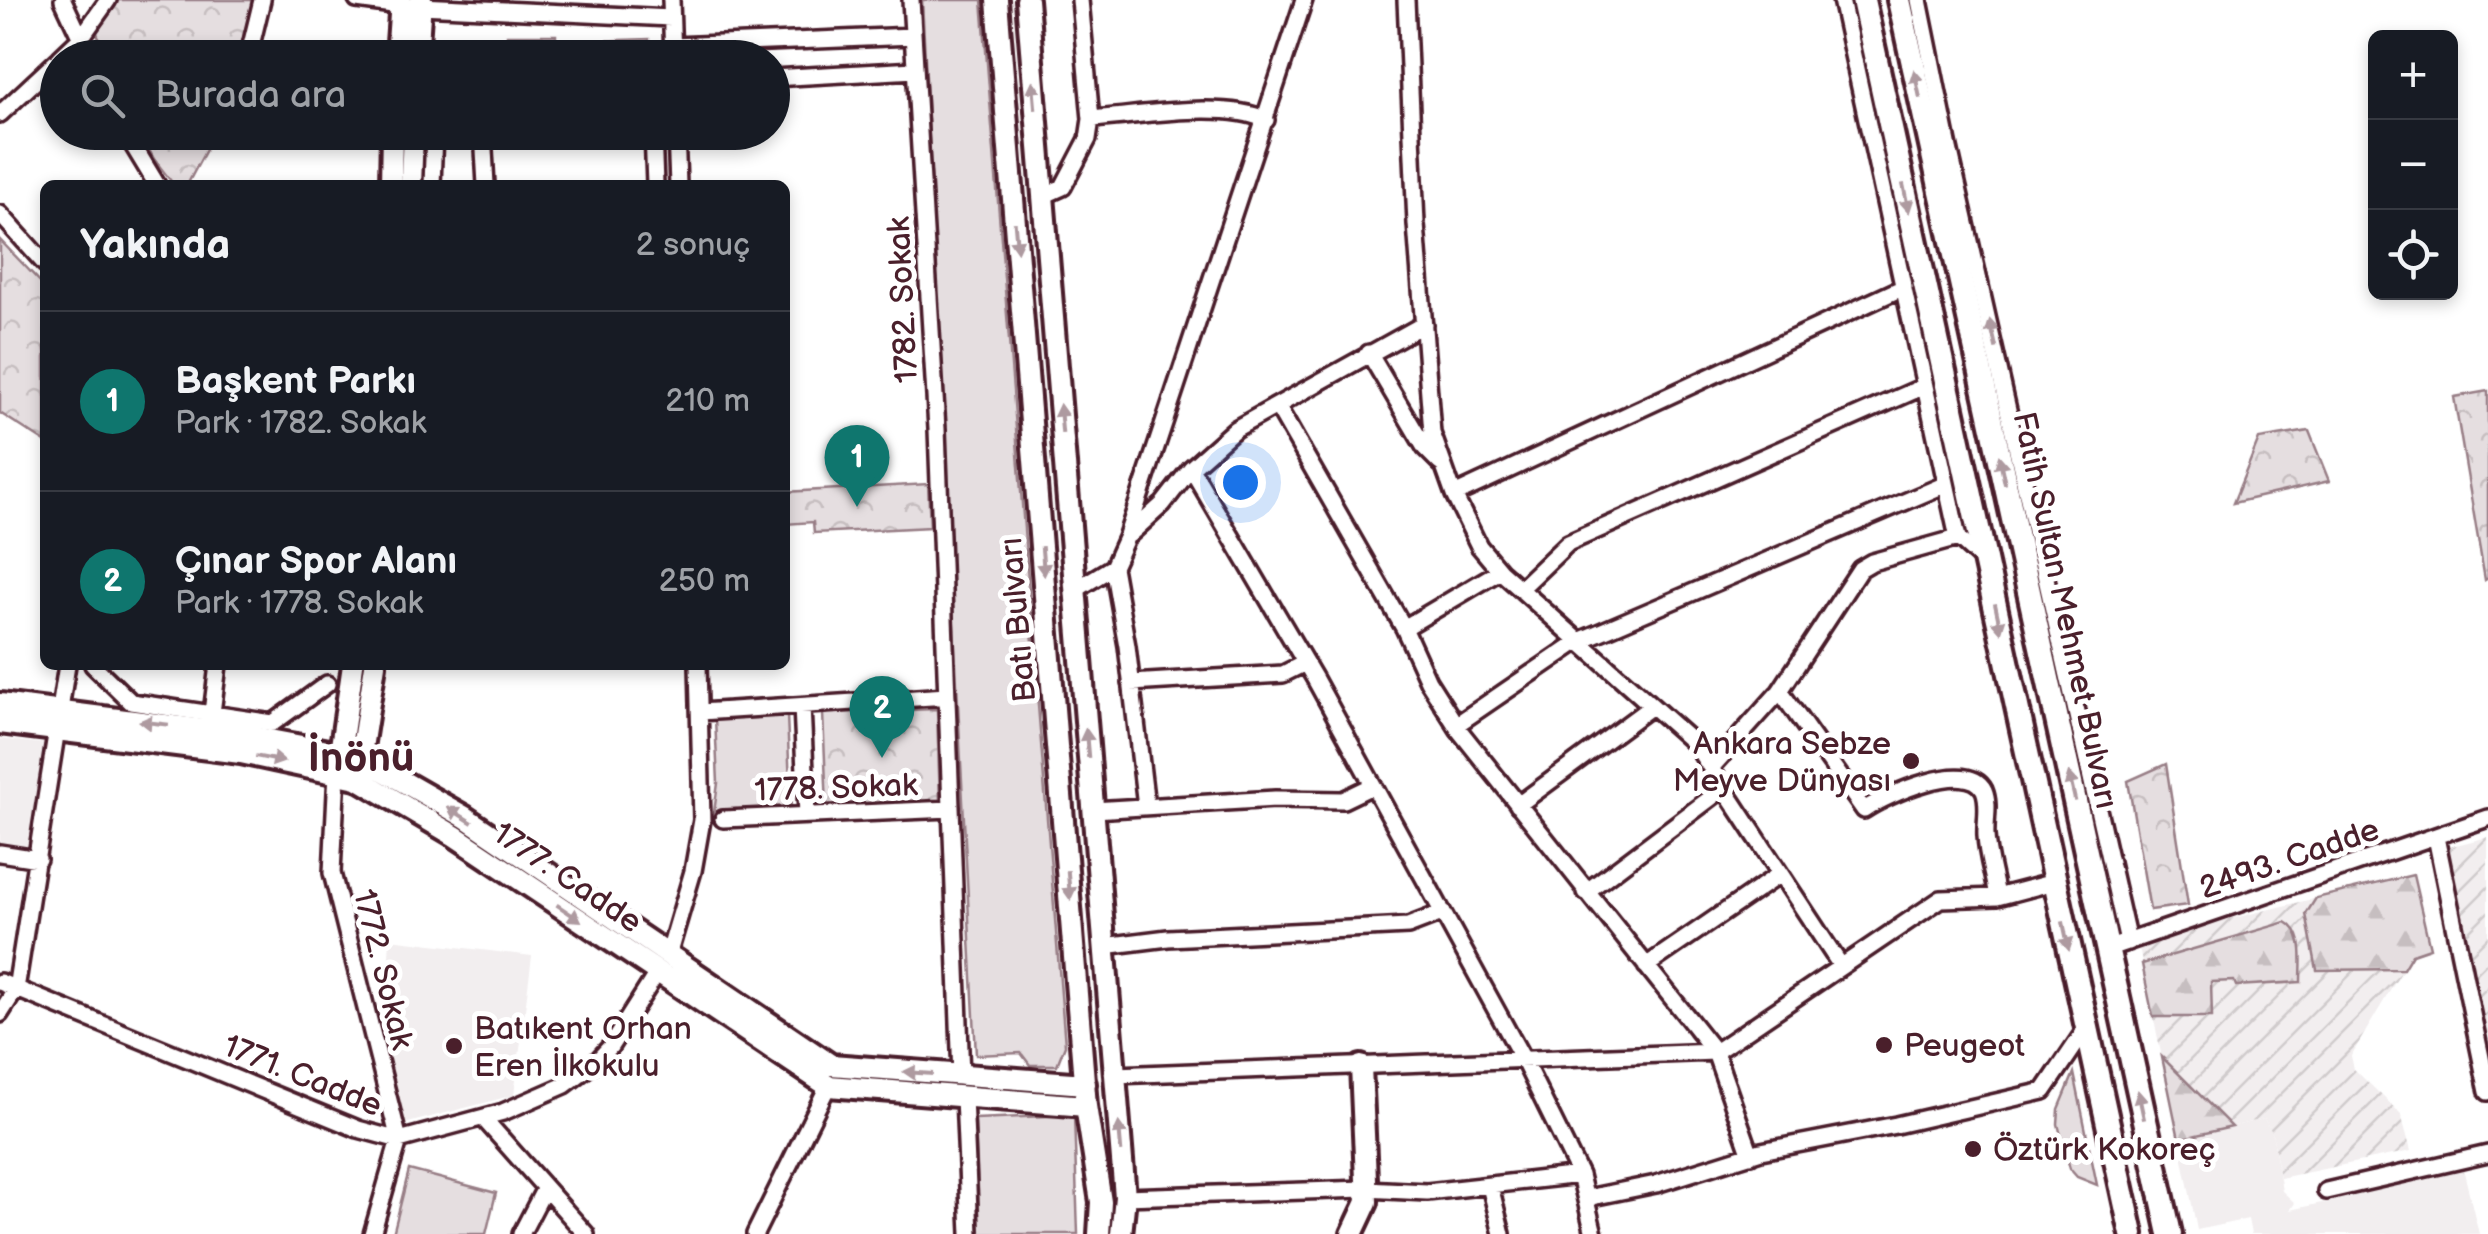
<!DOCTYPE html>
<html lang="tr">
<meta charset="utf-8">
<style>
:root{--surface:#171b24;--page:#242831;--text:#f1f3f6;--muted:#9ea1a6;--line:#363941;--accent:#0f766e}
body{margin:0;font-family:"Balsamiq Sans",sans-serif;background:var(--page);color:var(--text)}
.controls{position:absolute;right:30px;top:30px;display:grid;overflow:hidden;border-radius:15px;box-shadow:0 5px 15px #0003}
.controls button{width:90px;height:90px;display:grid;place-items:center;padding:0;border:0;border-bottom:2px solid var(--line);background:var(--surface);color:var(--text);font:50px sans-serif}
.you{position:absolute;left:1240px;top:482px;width:35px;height:35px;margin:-25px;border:8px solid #fff;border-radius:50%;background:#1a73e8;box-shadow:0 0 0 15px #1a73e833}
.badge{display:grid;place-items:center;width:65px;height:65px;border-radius:50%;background:var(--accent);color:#fff;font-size:32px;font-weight:700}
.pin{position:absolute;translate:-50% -82px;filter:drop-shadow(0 2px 5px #0008)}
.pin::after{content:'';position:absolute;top:52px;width:35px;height:30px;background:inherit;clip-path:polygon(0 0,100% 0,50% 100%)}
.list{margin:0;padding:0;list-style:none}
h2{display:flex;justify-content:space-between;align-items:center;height:130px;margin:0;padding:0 40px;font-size:42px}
h2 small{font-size:32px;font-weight:400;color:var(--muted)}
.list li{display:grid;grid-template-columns:65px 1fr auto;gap:30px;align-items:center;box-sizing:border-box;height:180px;padding:0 40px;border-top:2px solid var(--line)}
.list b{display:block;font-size:38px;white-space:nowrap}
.list p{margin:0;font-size:32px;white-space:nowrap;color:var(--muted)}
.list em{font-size:32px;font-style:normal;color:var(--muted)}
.icon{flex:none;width:55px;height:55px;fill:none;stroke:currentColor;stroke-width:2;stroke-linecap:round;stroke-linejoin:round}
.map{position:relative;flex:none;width:2488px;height:1234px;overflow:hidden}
.search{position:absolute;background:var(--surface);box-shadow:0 5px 15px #0003;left:40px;top:40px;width:750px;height:110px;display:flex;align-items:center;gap:25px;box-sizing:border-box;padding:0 35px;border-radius:55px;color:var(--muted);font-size:38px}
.panel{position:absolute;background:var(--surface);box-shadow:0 5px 15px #0003;left:40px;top:180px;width:750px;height:490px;border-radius:15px}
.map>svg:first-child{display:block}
.built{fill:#f2eeef}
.industrial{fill:url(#industrial-furrows)}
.grass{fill:#e5dee0;stroke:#987e86;stroke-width:2.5}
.forest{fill:url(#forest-firs);stroke:#987e86;stroke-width:2.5}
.park{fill:url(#park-crowns);stroke:#987e86;stroke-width:2.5}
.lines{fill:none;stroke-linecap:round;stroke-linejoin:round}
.minor-casing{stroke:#4a1f2b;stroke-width:22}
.major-casing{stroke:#4a1f2b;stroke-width:28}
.highway-casing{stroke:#4a1f2b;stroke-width:30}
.minor{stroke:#fff;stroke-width:15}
.major{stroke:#fff;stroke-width:20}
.highway{stroke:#fff;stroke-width:22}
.oneway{fill:#ae9aa0}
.poi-dot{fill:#4a1f2b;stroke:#fff;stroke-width:4}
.labels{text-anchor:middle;stroke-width:10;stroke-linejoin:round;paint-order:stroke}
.street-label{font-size:32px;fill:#4a1f2b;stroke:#fff}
.poi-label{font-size:32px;fill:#4a1f2b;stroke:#fff;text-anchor:start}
.district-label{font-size:42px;font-weight:bold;fill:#4a1f2b;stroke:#fff}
</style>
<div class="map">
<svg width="2488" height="1234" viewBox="0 0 2488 1234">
<defs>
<pattern id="industrial-furrows" width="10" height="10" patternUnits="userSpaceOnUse" patternTransform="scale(2.5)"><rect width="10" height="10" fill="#f2eeef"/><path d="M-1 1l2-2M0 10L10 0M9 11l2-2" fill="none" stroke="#d1cccd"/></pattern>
<pattern id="forest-firs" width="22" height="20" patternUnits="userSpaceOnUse" patternTransform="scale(2.5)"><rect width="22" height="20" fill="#e5dee0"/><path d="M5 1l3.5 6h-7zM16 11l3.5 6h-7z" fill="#c6bec0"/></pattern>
<pattern id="park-crowns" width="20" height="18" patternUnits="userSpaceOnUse" patternTransform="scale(2.5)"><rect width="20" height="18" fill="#e5dee0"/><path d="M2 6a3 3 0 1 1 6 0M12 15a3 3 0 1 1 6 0" fill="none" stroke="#c6bec0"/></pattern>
</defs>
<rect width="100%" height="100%" fill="#fff"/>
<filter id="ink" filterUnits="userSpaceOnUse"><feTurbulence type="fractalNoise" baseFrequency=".01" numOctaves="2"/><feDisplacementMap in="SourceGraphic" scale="20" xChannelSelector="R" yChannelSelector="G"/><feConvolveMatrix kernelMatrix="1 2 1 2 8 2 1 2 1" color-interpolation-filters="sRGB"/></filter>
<g filter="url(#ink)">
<!-- built -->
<path class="built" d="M0 739 45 744 32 850 0 846Z
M390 939 532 956 514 1095 404 1124 390 1070 385 1021Z
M2264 1119 2272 1132 2282 1191 2295 1203 2290 1210 2367 1193 2378 1183 2462 1164 2479 1234H2251L2248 1219 2197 1230 2179 1139Z"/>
<!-- industrial -->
<path class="industrial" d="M2488 837V1063L2448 847Z
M2413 875 2430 948 2412 954 2351 1056 2354 1069 2401 1114 2411 1151 2280 1178 2272 1132 2264 1119 2179 1139 2139 948 2213 923Z"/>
<!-- grass -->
<path class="grass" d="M922 0H982L1065 1045 1057 1065H1030L1021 1053 976 1055Z
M507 35H556V57H507Z
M649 39V57H562L561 42Z
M787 715 791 809 714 813 718 783 715 718Z
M2074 1073 2097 1185 2077 1177 2070 1169 2058 1124 2059 1109Z
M1074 1115 1078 1234H980L975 1119Z
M409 1170 496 1193 486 1234H393Z"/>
<!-- forest -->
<path class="forest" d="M2413 875 2430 948 2412 954 2403 969 2317 970 2306 914 2316 898Z
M2286 922C2306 933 2301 960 2301 982L2236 986 2234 981 2211 982 2212 1017H2153L2142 964Z
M2162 1057 2232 1127 2179 1139Z"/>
<!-- park -->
<path class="park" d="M118 0H253L238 57H106L96 30Z
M140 133H215L187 185H174L154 159Z
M0 240 45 287V442L0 413Z
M2488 391V578L2485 580 2454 397Z
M2309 431 2329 481 2233 503 2259 439Z
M928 484 930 527 814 533 813 522 785 524V492Z
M937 709 940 803 827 808 823 713Z
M2166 764 2188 905 2150 910 2128 781Z"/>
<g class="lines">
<defs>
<path id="minor" d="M63 0 90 58
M357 0 400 6
M671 0 673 58
M911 0 937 429 961 1077
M1406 0 1416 224 1432 433 1454 495 1479 546 1500 571 1695 744 1841 966
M1841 0 1958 538 1986 563
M1919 0 1949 148 2128 942
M420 6 671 18
M673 46 913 36
M60 58 81 38 108 0
M248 58 262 0
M772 78 915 70
M0 114 58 60
M1091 119C1139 116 1224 100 1266 120
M125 132 157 185
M483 132 486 185
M653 132 655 185
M676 132 678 185
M432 185 434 132
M1043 196 1063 187 1088 139 1091 119 1080 0
M0 214 45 264
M1369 353 1425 448 1440 463
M1277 406 1404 628 1500 571
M1191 468 1315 679 1523 1059 1580 1175 1594 1234
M1454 495 1904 287
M1129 535 1163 504 1191 468 1235 429 1424 324
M1113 567 1127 646 1146 806
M1520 589 1568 543 1925 386
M1075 590 1113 567 1126 538 1304 0
M1404 628 1428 681 1459 730 1715 1052 1751 1155
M93 665 131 702 273 723 327 684
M1131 683 1283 674 1305 663
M1780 691 1864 810C1886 795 1968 758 1984 790 1990 804 1985 821 1986 836 1987 856 1994 877 1997 897
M802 706 807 815
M700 712 947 696
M211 721 218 665
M1456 725 1579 641 1944 485
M1711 768 1780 691 1860 569 1872 562 1958 538
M337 772 332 873 399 1140 372 1234
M1518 805 1652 706
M1093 810 1275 799 1343 800 1372 786
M723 819 951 809
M2436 837 2488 1092
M0 853 38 859
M1586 892 1724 788
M2118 945 2488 818
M1104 946 1168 938 1408 926 1442 913
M668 956 693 871 702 820 698 665
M1646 966 1780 874
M0 982 358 1129 399 1140 503 1112 565 1085 597 1061 610 1047 657 973
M0 1014 16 989 67 665
M1115 1075 1715 1052 1941 899 1997 897 2054 882
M964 1097 970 1234
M484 1119 586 1234
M1490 1186 1502 1234
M2326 1191 2488 1154
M1125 1197 1365 1189 1427 1192 1580 1175
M1587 1198 1656 1184 1761 1151 1896 1125 2044 1091 2086 1029
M521 1234 545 1188
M755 1234 828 1086"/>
<path id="major" d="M997 0 1086 1106 1101 1202 1099 1234
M1027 0 1125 1197 1121 1234
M397 58 401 0
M417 58 421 0
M391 185 392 132
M411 185 413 132
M0 704 243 735 360 757 465 817 831 1065 1085 1084
M0 723 241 753 357 778 455 836 828 1086 1086 1106
M339 760 353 665
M359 767 375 665
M1352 1234 1367 1202 1361 1066"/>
<path id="highway" d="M1863 0 2132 1234
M1899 0 2170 1234"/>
</defs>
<!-- minor casing -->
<use href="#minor" class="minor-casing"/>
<!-- major casing -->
<use href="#major" class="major-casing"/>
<!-- highway casing -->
<use href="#highway" class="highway-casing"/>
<!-- minor -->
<use href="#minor" class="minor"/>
<!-- major -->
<use href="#major" class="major"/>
<!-- highway -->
<use href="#highway" class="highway"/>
</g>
<!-- one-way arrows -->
<defs><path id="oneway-solid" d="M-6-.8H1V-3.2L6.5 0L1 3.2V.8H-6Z" transform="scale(2.5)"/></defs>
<g class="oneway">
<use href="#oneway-solid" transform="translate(1917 84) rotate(-102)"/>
<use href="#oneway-solid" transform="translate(1034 95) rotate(-95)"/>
<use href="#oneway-solid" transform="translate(1906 198) rotate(78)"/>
<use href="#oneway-solid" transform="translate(1016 237) rotate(85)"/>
<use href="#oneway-solid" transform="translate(1993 334) rotate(-103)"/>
<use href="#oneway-solid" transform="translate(1061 419) rotate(-95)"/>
<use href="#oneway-solid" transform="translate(2002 470) rotate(-102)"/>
<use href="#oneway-solid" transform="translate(1043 561) rotate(85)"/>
<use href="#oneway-solid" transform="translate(1998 618) rotate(78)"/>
<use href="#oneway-solid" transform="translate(154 723) rotate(-173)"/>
<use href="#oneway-solid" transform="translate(1087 743) rotate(-95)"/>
<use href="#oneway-solid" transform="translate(270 759) rotate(11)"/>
<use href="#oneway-solid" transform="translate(2072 787) rotate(-103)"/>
<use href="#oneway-solid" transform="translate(460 815) rotate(-148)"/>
<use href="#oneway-solid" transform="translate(1069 885) rotate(85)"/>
<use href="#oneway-solid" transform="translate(569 913) rotate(34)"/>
<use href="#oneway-solid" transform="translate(2066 936) rotate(78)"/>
<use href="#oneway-solid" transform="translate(918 1073) rotate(-176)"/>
<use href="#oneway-solid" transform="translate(2141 1105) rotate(-102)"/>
<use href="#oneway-solid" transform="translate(1120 1137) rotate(-95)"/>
</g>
</g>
<!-- markers -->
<g class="poi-dot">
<circle cx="1911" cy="761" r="10"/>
<circle cx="1884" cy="1045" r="10"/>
<circle cx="454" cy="1046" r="10"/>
<circle cx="1973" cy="1149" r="10"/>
</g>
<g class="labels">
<!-- street labels -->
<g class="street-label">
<text transform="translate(902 300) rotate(-93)" y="11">1782. Sokak</text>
<text transform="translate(2066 610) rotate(78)" y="11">Fatih Sultan Mehmet Bulvarı</text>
<text transform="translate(1017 620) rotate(-95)" y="11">Batı Bulvarı</text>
<text transform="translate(836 787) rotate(-2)" y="11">1778. Sokak</text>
<text transform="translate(2289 858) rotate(-19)" y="11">2493. Cadde</text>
<text transform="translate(568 877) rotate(34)" y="11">1777. Cadde</text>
<text transform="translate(384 969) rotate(76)" y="11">1772. Sokak</text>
<text transform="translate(303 1075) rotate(22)" y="11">1771. Cadde</text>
</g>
<!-- poi labels -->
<g class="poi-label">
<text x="1891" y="754" text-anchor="end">Ankara Sebze<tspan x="1891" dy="37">Meyve Dünyası</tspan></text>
<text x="474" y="1039">Batıkent Orhan<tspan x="474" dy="37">Eren İlkokulu</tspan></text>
<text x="1904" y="1056">Peugeot</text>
<text x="1993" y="1160">Öztürk Kokoreç</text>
</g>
<!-- district labels -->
<g class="district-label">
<text x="361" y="771">İnönü</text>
</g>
</g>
</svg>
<div class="controls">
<button>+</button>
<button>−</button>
<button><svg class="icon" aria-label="locate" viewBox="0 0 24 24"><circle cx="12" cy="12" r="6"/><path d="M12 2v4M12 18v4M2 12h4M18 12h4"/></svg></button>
</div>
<div class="you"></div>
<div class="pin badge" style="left:857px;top:507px">1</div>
<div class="pin badge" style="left:882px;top:758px">2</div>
<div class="search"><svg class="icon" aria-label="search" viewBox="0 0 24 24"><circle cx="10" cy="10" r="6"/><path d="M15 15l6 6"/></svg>Burada ara</div>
<section class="panel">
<h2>Yakında<small>2 sonuç</small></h2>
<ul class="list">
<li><span class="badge">1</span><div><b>Başkent Parkı</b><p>Park · 1782. Sokak</p></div><em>210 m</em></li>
<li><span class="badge">2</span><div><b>Çınar Spor Alanı</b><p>Park · 1778. Sokak</p></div><em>250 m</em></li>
</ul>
</section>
</div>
